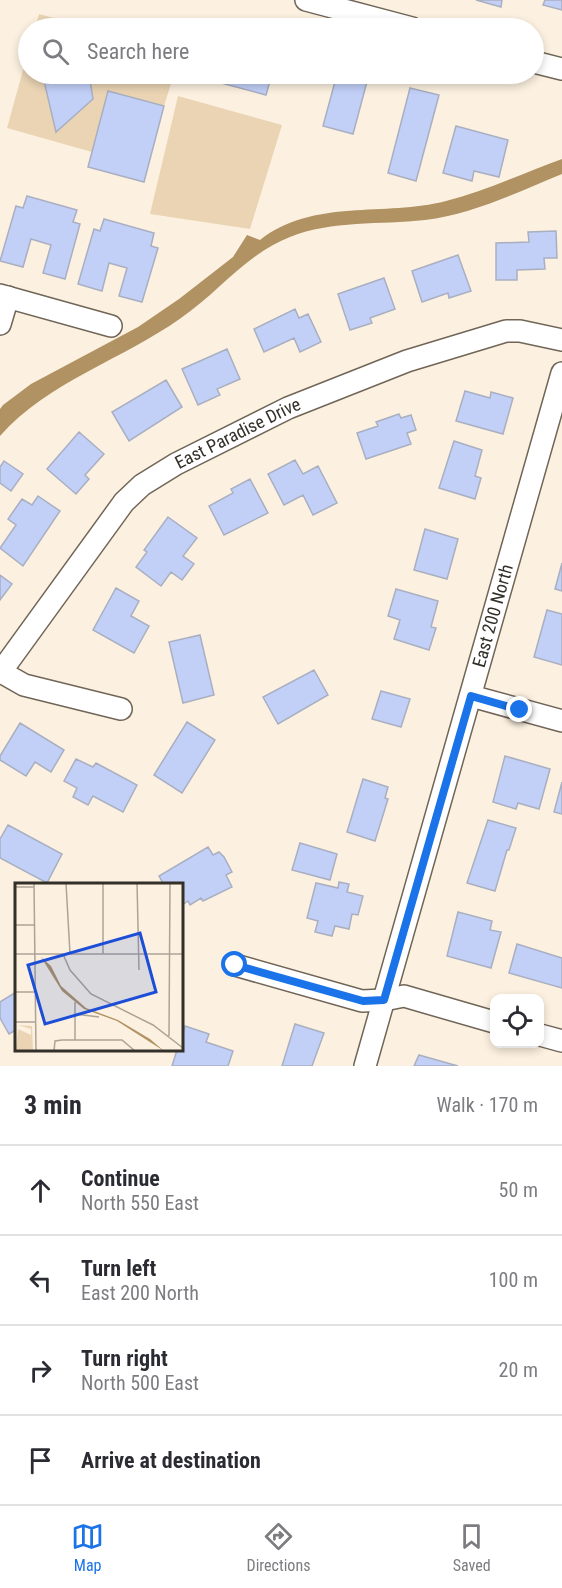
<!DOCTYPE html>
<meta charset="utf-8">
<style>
:root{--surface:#fff;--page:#f7f7f7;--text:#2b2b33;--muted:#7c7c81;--line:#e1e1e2;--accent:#1a73e8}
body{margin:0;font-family:"Roboto Condensed",sans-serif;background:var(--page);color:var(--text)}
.controls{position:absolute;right:18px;bottom:18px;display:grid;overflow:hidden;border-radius:12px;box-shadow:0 3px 9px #0003}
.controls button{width:54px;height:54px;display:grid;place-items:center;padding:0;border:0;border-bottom:2px solid var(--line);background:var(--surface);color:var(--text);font:30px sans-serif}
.stop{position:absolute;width:18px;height:18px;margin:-14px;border:4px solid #1a73e8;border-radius:50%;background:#fff}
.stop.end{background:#1a73e8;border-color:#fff;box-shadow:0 2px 6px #0008}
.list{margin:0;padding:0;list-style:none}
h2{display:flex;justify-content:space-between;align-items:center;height:78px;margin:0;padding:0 24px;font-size:26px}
h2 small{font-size:20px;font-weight:400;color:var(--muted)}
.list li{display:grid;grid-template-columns:39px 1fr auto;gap:18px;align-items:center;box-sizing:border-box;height:90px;padding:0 24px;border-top:2px solid var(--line)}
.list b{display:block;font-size:22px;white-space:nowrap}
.list p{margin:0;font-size:20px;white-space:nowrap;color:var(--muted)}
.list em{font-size:20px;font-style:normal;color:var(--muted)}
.icon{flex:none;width:33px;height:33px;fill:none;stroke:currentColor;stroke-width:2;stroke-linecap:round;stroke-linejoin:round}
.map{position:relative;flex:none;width:562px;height:1066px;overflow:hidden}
.search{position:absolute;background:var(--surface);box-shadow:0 3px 9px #0003;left:18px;right:18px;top:18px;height:66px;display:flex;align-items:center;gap:15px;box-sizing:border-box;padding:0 21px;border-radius:33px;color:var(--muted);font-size:22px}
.sheet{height:438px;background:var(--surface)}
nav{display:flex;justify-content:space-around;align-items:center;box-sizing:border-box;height:84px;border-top:2px solid var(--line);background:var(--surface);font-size:16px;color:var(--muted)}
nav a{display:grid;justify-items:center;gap:3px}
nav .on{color:var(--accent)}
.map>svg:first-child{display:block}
.green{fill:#ead4b4}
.water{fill:#b19263}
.building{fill:#c2d0f8;stroke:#a9afc1;stroke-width:1.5}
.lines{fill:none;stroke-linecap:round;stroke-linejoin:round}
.minor-casing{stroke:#706557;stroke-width:24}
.minor{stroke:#fff;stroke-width:21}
.route{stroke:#1a73e8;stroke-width:8}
.labels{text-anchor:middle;stroke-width:4.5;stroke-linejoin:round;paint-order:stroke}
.street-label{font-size:18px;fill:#332f29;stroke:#fff}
.inset-road{fill:none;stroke:#aca397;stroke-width:1.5}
.view{fill:#1d4ed8;fill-opacity:0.15;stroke:#1d4ed8;stroke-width:3}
.inset-edge{fill:none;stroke:#332f29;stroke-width:3}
</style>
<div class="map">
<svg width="562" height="1066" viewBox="0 0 562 1066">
<rect width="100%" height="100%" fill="#fcf1e0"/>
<!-- green -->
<path class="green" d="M39 14 92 28H35Z
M28 52V74H174L164 106 108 92 92 152 7 128Z
M178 96 282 125 250 229 150 214Z"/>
<!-- water -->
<path class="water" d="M562 159V174C518 192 473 214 425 220 380 225 332 220 290 237 246 254 218 293 181 318 122 360 49 381 0 436V409L3 405 31 384 138 327 179 299 233 257 247 235 260 240C313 198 385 217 446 201 485 191 524 173 562 159Z"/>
<!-- building -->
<path class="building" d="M476 0H502L501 7Z
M545 0H562V10L543 5Z
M51 74H89L93 99 56 132 44 81Z
M208 74H272L266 95 206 79Z
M337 74H353L368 78 353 134 323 126Z
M410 88 439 95 416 181 388 173Z
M108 91 164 106 144 182 88 167Z
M456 126 508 140 499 177 474 171 472 181 443 173Z
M27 196 77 210 73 222 80 224 65 279 43 273 51 245 31 239 23 267 0 261 16 206 23 208Z
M104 219 154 233 151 246 158 248 142 302 119 296 127 268 109 263 102 291 78 284 94 229 100 231Z
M556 231 557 258H544L545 269 517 270V280H496V243L529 242 528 232Z
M458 255 471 291 449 298 448 293 422 302 412 271Z
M384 278 395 309 370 318 372 323 350 330 338 294Z
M295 309 299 318 308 314 321 342 300 352 294 338 264 352 254 329Z
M227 349 240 379 217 389 220 395 198 405 182 369Z
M166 380 182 407 129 441 112 412Z
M465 391 490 398 491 392 513 398 503 434 456 421Z
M399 414 401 418 411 415 416 430 407 433 411 444 366 459 357 433 378 426 376 422Z
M79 432 104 454 85 475 89 479 76 494 47 469Z
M454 441 482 450 475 476 481 478 475 499 439 488Z
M295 460 303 474 318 466 337 503 313 515 303 495 284 505 268 474Z
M4 461 23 474 11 491 0 483V467Z
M250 479 268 513 224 535 209 506 233 493 231 489Z
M38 496 60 511 23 566 0 548 16 525 8 519 22 499 32 505Z
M168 517 197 538 183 556 194 564 182 580 171 572 161 586 136 567 147 552 144 550Z
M425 529 458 539 447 579 414 570Z
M562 563V591L555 589Z
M0 575 12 584 0 600Z
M116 588 139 601 131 616 149 626 134 653 93 630Z
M396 589 438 601 431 627 436 628 429 650 394 639 400 620 388 616Z
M547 610 562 614V665L534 657Z
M200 635 214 695 183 703 169 642Z
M314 670 328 695 278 724 263 697Z
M381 691 410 699 401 727 372 719Z
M187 722 215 740 182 793 154 775Z
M20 723 64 750 51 772 35 762 26 776 0 760V756Z
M505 756 550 769 539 809 518 803 516 809 493 802Z
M76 759 93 767 96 763 137 785 123 812 93 796 88 805 73 797 77 788 64 781Z
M363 779 388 787 385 798 388 799 375 841 347 832Z
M562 782V814L554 812Z
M488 820 516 828 509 850H507L495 891 467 883Z
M8 825 62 854 47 883 0 858V839Z
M300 843 337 854 330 880 292 870Z
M208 847 213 855 219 852 224 857 232 872 226 875 232 887 203 901 201 898 190 905 188 901 182 905V885H164L159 876Z
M339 882 349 884 347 892 363 896 358 915 352 914 349 929 335 926 332 936 315 932 318 921 307 918 316 883 338 888Z
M458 912 492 921 490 930 501 932 491 968 447 956Z
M517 944 562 958V988L509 973Z
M16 992V1030L9 1034 0 1018V1002Z
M295 1024 324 1033 312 1066H282Z
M185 1026 209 1034 206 1042 233 1051 228 1066H172L177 1050H182V1036Z
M419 1055 458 1066H414Z"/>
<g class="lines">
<defs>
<g id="minor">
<path d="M306 0 412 28"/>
<path d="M534 62 562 69"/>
<path d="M0 295 111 326"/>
<path d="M0 324 8 297"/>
<path d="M1 672 24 685 121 709"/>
<path id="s1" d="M0 673 124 502 142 485 176 464 288 408 407 361 506 331H520L562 340"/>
<path d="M471 696 562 721"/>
<path d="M235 965 362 1001 384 1000 404 996 494 1022"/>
<path d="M540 1035 562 1041"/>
<path id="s2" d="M365 1066 562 373"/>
</g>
</defs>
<!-- minor casing -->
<use href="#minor" class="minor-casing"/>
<!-- minor -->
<use href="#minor" class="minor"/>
</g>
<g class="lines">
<!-- route -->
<path class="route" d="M235 965 363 1001 384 1000 471 696 520 710"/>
</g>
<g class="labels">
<!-- street labels -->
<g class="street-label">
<text dy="6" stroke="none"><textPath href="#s1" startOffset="345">East Paradise Drive</textPath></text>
<text dy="6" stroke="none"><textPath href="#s2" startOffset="468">East 200 North</textPath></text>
</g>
</g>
<!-- overview -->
<g transform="translate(15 883)">
<rect width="168" height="168" fill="#fcf1e0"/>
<path d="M3 142 17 143 18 168H1L3 146 16 152V146Z" fill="#ead4b4"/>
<path d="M26 74 36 83 46 103 71 125 103 137 135 156 149 168 102 138 69 126 47 108Z" fill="#b19263"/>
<path class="inset-road" d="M19 0 21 168M51 0 55 71M88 0V71M122 0 124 87M0 4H19M0 42H19M0 71H168M48 71 55 87 76 111 138 142 168 165M0 109H20M60 131 84 134M0 139H21M154 153 155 0M60 157V119M39 168 40 158 47 157H107L120 168"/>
<path class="view" d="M125 50 141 109 30 141 13 82Z"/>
<rect width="168" height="168" class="inset-edge"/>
</g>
</svg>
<div class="controls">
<button><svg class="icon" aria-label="locate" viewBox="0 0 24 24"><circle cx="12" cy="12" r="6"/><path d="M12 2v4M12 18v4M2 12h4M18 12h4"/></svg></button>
</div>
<div class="stop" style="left:235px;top:965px"></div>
<div class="stop end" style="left:520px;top:710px"></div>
<div class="search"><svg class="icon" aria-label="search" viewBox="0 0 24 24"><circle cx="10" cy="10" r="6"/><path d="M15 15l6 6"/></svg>Search here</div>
</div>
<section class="sheet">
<h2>3 min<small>Walk · 170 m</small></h2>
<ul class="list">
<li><svg class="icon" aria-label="ahead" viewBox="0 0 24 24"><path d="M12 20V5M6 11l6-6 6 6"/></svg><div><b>Continue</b><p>North 550 East</p></div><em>50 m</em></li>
<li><svg class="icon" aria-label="left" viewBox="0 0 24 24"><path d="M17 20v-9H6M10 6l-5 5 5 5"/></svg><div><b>Turn left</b><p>East 200 North</p></div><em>100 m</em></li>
<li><svg class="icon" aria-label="right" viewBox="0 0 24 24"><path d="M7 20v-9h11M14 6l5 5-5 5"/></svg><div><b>Turn right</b><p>North 500 East</p></div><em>20 m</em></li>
<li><svg class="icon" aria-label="arrive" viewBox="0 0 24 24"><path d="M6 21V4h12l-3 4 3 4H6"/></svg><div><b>Arrive at destination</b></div></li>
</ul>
</section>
<nav>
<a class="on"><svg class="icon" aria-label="map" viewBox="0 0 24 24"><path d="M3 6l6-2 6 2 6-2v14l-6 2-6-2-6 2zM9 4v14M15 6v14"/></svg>Map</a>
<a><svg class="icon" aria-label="directions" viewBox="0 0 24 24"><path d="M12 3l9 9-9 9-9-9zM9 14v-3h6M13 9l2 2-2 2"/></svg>Directions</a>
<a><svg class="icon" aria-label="saved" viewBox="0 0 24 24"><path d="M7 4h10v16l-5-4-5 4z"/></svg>Saved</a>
</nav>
